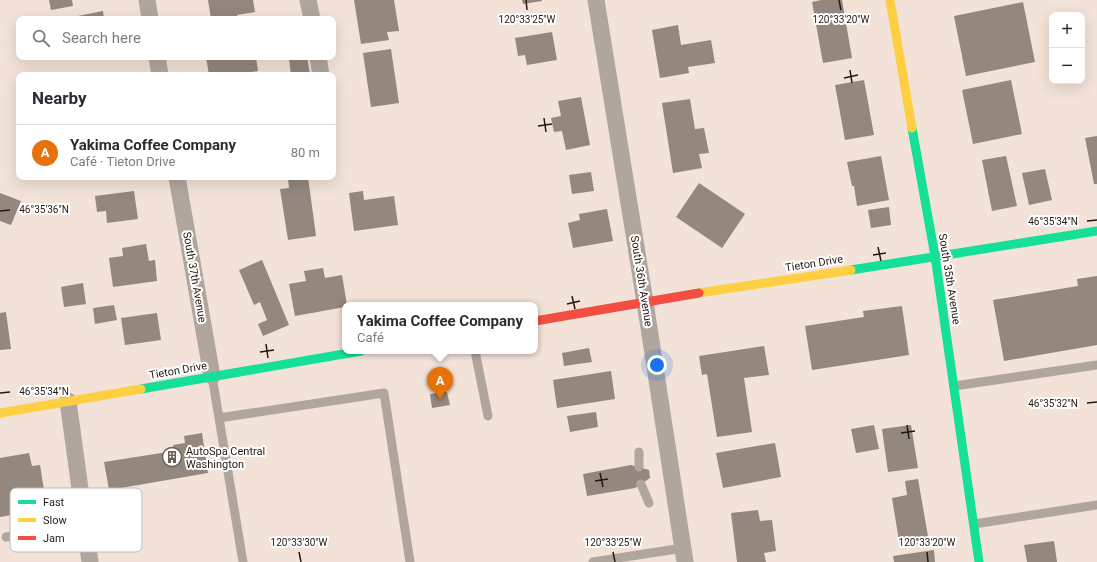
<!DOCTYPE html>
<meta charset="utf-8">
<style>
:root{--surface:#fff;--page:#f2f2f3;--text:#2b2b33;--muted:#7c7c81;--line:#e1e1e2;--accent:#d93025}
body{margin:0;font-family:Roboto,sans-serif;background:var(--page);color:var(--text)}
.controls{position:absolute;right:12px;top:12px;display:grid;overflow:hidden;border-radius:8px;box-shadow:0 4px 16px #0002}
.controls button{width:36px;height:36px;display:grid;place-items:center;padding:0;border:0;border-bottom:1px solid var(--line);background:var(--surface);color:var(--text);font:20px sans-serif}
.you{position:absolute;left:657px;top:365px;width:14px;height:14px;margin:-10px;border:3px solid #fff;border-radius:50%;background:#1a73e8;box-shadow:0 0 0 6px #1a73e833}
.badge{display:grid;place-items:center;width:26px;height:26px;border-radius:50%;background:var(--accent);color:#fff;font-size:13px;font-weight:700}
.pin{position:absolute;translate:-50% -33px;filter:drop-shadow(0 1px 2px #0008)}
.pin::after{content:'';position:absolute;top:21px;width:14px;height:12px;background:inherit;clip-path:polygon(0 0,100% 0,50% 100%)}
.popup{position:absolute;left:342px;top:302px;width:196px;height:52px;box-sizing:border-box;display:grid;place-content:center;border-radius:8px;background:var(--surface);filter:drop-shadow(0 1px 3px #0005);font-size:13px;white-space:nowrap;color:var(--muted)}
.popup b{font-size:15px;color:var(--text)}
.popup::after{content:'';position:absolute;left:50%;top:100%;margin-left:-8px;border:8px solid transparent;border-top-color:var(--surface)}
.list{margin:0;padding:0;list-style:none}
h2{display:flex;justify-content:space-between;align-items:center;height:52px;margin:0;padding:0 16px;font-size:17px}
h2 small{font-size:13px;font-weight:400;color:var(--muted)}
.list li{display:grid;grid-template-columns:26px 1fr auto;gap:12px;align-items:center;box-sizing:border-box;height:56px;padding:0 16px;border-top:1px solid var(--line)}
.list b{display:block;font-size:15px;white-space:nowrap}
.list p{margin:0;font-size:13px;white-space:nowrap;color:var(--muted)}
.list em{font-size:13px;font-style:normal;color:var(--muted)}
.icon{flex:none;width:22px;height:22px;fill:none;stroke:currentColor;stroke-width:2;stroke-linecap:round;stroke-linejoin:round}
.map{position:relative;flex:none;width:1097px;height:562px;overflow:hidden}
.search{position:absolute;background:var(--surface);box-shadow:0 4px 16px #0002;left:16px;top:16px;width:320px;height:44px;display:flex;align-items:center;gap:10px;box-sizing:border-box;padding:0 14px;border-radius:8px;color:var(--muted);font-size:15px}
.panel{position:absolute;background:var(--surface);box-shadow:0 4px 16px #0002;left:16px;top:72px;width:320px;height:108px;border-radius:8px}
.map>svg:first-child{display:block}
.building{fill:#93877e}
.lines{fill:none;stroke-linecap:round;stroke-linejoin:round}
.lane{stroke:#b1a69e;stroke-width:9}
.street{stroke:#b1a69e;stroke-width:17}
.fast{stroke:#16e098;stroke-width:9}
.slow{stroke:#ffcf43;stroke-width:9}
.jam{stroke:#f24e42;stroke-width:9}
.ticks{fill:none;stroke:#241912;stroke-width:1.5}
.labels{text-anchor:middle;stroke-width:4;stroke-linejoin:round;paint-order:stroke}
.street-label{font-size:11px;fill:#241912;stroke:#fff}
.poi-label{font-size:11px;fill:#241912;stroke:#fff;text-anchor:start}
.key{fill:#fff;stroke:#bdbab8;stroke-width:1}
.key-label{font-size:11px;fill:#241912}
.ticks-label{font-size:10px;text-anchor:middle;fill:#241912;stroke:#fff;stroke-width:4;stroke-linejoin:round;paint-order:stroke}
</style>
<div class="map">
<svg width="1097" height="562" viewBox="0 0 1097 562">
<rect width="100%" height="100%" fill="#f2e2d7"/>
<!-- building -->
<path class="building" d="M49 0H72L73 6 51 10Z
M208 0H253L255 12 237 15 238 19H211Z
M354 0H394L399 31 387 32 389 40 361 44Z
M522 0H542V1L523 4Z
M821 0H842L852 58 823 63 812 2Z
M1023 2 1035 62 966 76 954 16Z
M103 11 104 19H74L73 17Z
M678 25 681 45 711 40 715 63 688 67 689 73 660 78 652 30Z
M552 32 557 60 527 65 525 55 518 56 515 38Z
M391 49 399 103 371 107 363 53Z
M87 57H97V58L87 60Z
M206 57H256L258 71 234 75H209Z
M301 57H307L310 74 291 75 289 59Z
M864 80 874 135 845 140 835 85Z
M1011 80 1022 134 973 144 962 90Z
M581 97 590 145 566 150 562 131 554 132 551 118 561 116 558 101Z
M690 99 695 129 704 128 709 153 699 154 702 168 673 173 662 103Z
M1097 136V184H1094L1085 138Z
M881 156 889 200 857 206 854 186H852L847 162Z
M1006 156 1017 206 992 211 982 160Z
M1045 169 1052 200 1029 205 1022 173Z
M591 172 594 191 572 194 569 175Z
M304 177H308L316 236 288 240 280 189 289 188 288 179Z
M699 183 745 214 722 248 676 217Z
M134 191 138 219 107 223 106 211 97 212 95 196Z
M363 191 364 200 394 196 398 225 354 231 349 193Z
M0 193 21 201 11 225 0 221Z
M889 207 891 225 871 228 868 210Z
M607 209 613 241 573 248 568 223 580 220 579 214Z
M146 244 149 261 155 260 157 281 113 287 109 258 123 256 122 248Z
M262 260 289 325 263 336 258 324 267 320 260 302 254 305 239 270Z
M323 268 325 278 342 275 347 305H345V307L295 316 289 284 306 281 304 271Z
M1097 276V345L1004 361 993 300 1078 286 1077 279Z
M83 283 86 304 64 307 61 287Z
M114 305 117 320 95 324 93 308Z
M902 306 909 355 812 370 805 326 864 317 863 311Z
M6 312 11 349 0 350V313Z
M157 313 161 340 125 345 121 318Z
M764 346 769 375 744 378 752 432 717 437 707 374 702 375 699 356Z
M589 348 592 362 564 366 562 353Z
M611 371 615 399 557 408 553 380Z
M447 392 450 405 432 408 430 394Z
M596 412 598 427 570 432 567 416Z
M874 425 879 449 856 453 851 429Z
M911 425 918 468 888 472 882 429Z
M202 433 208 473 109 490 104 462 174 451 173 445 185 443 184 436Z
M775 443 781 477 723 488 716 453Z
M29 453 32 466 40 465 47 509 0 517V458Z
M631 465 649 470 650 478 635 488 587 496 583 474Z
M918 479 929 542 900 547 892 498 907 495 905 481Z
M758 510 760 521 772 520 776 551 764 553 766 562H737L731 513Z
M1054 541 1057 562H1027L1024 545Z
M934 550 935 562H894L893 556Z"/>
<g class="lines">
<!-- lane -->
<path class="lane" d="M475 351 488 416
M212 376 243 562
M954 386 1097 365
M219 418 384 393 410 562
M639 467V452
M641 484 649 503
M974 524 1097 505
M6 537 85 524
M593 562 683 548"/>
<!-- street -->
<path class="street" d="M147 0 150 19
M308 0 312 19
M596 0 645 302 685 562
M157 57 160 75
M318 57 321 75
M177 177 212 376
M68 401 90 562"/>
<!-- fast -->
<path class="fast" d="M912 128 935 256 979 562
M851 270 1097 231
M141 389 361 351"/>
<!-- slow -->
<path class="slow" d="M890 0 912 128
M699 293 851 270
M0 413 141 389"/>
<!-- jam -->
<path class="jam" d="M535 321 699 293"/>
</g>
<!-- ticks -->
<path class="ticks" d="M526 0 527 10M839 0 841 10M850 70 852 83M844 78 858 75M544 118 546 132M538 126 552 124M0 211 10 210M1087 221 1097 220M878 247 881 261M873 255 886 253M572 296 575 309M567 304 580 301M266 344 268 358M260 352 274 350M0 393 10 392M1087 403 1097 402M907 425 909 439M901 433 915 431M600 473 603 487M595 481 608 479M299 552 301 562M613 552 615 562M927 552 928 562"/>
<!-- icons -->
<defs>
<symbol id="building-ring" viewBox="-11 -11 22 22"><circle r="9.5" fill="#fff" stroke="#6c5f57" stroke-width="1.5"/><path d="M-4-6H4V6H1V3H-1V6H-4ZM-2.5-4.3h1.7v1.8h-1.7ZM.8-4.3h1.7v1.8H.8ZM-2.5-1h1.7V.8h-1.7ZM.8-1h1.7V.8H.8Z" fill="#6c5f57"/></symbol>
</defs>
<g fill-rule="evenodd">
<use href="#building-ring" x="161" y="446" width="22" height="22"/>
</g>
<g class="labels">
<!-- street labels -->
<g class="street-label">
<text transform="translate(814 263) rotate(-9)" y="4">Tieton Drive</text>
<text transform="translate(195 277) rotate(80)" y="4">South 37th Avenue</text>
<text transform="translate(950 279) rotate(81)" y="4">South 35th Avenue</text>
<text transform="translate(642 281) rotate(81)" y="4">South 36th Avenue</text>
<text transform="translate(178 370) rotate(-10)" y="4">Tieton Drive</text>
</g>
<!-- poi labels -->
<g class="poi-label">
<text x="186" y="455">AutoSpa Central<tspan x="186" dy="13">Washington</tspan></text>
</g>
</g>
<!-- legend -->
<rect x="10" y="488" width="132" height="64" rx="6" class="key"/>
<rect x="18" y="500" width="18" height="4" fill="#16e098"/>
<rect x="18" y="518" width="18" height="4" fill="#ffcf43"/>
<rect x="18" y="536" width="18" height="4" fill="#f24e42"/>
<g class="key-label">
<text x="43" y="506">Fast</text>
<text x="43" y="524">Slow</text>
<text x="43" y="542">Jam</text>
</g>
<g class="ticks-label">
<text x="527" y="23">120°33'25"W</text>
<text x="841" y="23">120°33'20"W</text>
<text x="44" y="213">46°35'36"N</text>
<text x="1053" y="225">46°35'34"N</text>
<text x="44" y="395">46°35'34"N</text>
<text x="1053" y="407">46°35'32"N</text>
<text x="299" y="546">120°33'30"W</text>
<text x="613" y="546">120°33'25"W</text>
<text x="927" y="546">120°33'20"W</text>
</g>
</svg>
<div class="controls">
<button>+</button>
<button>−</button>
</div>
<div class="you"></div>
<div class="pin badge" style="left:440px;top:400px;background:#e8710a">A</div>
<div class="popup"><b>Yakima Coffee Company</b>Café</div>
<div class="search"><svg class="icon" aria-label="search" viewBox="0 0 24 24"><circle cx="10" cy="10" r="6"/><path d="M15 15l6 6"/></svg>Search here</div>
<section class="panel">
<h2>Nearby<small></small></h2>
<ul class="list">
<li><span class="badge" style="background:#e8710a">A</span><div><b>Yakima Coffee Company</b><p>Café · Tieton Drive</p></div><em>80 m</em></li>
</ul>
</section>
</div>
